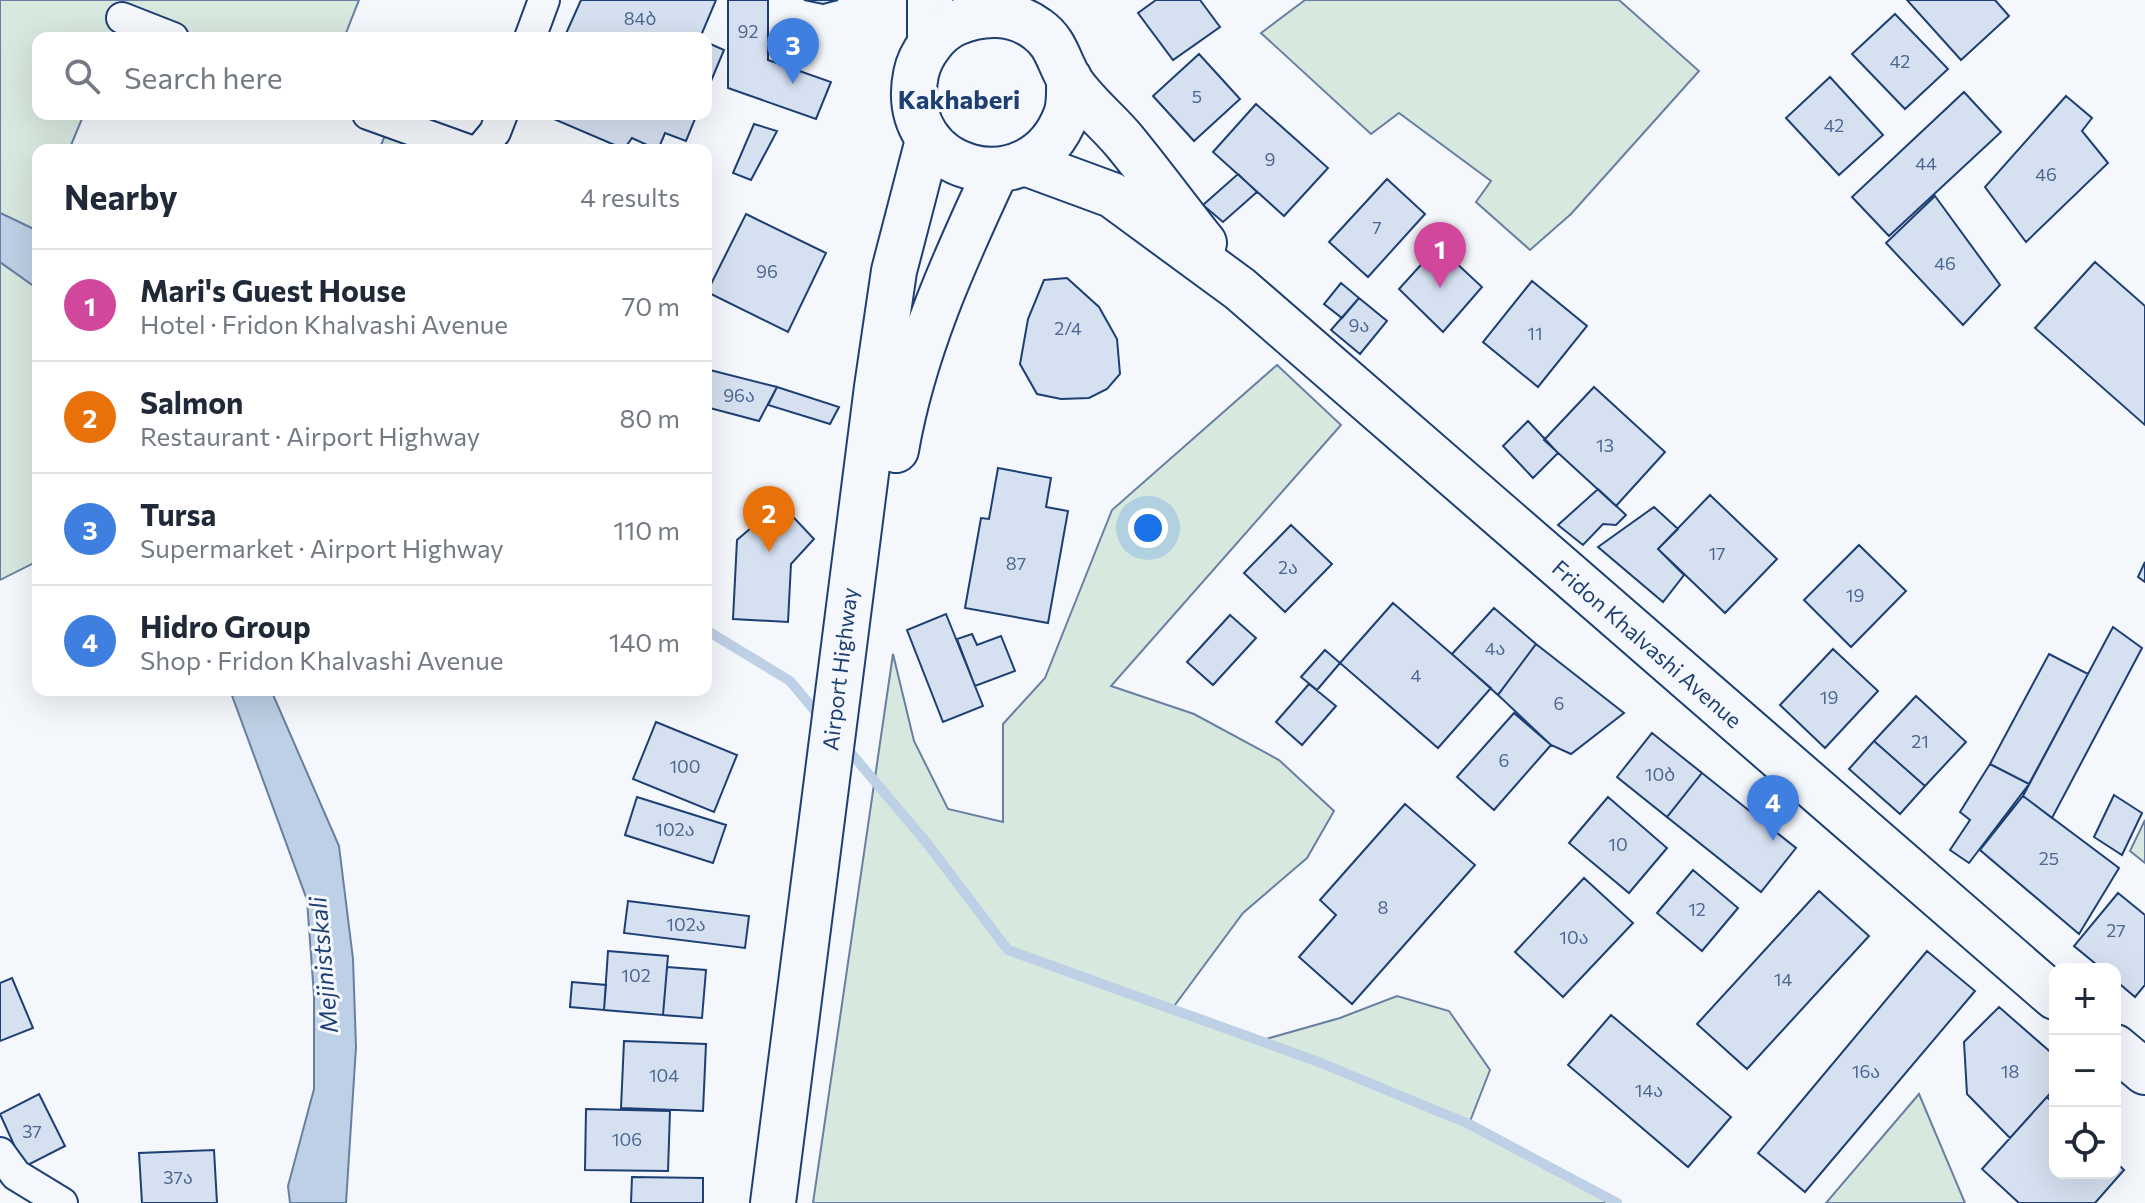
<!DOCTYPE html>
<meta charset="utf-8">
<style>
:root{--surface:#fff;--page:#f2f2f3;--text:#1f2937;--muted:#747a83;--line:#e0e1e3;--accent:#0f766e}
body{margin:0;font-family:Commissioner,"Noto Sans Georgian",sans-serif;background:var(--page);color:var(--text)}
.controls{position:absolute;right:24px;bottom:24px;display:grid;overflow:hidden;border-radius:16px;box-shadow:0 8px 32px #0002}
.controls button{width:72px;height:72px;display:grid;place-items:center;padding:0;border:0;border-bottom:2px solid var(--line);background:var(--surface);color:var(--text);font:40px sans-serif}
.you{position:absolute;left:1148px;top:528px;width:28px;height:28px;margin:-20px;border:6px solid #fff;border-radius:50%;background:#1a73e8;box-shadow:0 0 0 12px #1a73e833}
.badge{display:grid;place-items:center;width:52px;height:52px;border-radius:50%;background:var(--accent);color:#fff;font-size:26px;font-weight:700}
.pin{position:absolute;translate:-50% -66px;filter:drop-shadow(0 2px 4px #0008)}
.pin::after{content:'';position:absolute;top:42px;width:28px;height:24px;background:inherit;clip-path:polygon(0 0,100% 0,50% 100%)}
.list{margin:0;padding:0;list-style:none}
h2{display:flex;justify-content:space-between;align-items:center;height:104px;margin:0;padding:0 32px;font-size:34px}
h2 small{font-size:26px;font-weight:400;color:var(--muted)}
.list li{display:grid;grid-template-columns:52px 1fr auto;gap:24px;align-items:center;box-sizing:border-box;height:112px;padding:0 32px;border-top:2px solid var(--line)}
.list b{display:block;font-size:30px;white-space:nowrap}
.list p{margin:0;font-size:26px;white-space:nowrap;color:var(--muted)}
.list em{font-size:26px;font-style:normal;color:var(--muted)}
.icon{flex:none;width:44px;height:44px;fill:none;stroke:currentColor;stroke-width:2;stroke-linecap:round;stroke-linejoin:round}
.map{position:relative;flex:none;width:2145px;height:1203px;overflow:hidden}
.search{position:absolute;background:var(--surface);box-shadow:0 8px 32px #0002;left:32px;top:32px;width:680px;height:88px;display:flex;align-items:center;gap:20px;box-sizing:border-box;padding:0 28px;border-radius:16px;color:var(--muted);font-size:30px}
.panel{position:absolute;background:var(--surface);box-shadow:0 8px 32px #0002;left:32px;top:144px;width:680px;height:552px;border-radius:16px}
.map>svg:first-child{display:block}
.green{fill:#d7e8df;stroke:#687fa3;stroke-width:2}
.water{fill:#bed0e5;stroke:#687fa3;stroke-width:2}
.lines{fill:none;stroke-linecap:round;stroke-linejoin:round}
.stream{stroke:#bed0e5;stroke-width:10}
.building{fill:#d5e0f0;stroke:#1d3f73;stroke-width:2}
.street-casing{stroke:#1d3f73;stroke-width:34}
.primary-casing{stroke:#1d3f73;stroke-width:48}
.highway-casing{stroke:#1d3f73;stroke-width:48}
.street{stroke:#f4f7fb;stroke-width:30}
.primary{stroke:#f4f7fb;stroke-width:44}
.highway{stroke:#f4f7fb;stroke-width:44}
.labels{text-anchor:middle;stroke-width:6;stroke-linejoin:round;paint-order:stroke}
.number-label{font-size:18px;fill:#4b6792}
.street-label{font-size:22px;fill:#1d3f73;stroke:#f4f7fb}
.water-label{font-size:24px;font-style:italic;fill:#1d3f73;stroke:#f4f7fb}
.quarter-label{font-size:26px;font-weight:bold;fill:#1d3f73;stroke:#f4f7fb}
</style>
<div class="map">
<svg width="2145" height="1203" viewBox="0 0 2145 1203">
<rect width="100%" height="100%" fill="#f4f7fb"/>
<!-- green -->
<path class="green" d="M0 0H359L344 38H173L122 19 114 38H38V114H84L69 150H38L37 231 0 213Z
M1305 0H1619L1699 71 1571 214 1530 250 1476 202 1491 181 1399 113 1371 134 1261 33Z
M390 123 468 150H379Z
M0 262 38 289V561L0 580Z
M1277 365 1341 425 1111 686 1194 714 1279 760 1334 811 1307 858 1243 913 1172 1009 1259 1041 1340 1018 1397 996 1449 1011 1490 1070 1469 1124 1617 1203H813L893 654 914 741 948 809 1003 822V724L1045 678 1112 510Z
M2145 820V863L2130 851Z
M1919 1094 1965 1203H1826Z"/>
<!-- water -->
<path class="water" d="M0 213 38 231V289L0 262Z
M230 690H271L339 846 353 959 356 1047 346 1203H290L288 1186 314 1089V996L307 900Z"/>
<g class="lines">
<!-- stream -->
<path class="stream" d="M706 630 790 681 821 718
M845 746 926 842 1008 950 1316 1061 1469 1124 1617 1203"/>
</g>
<!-- building -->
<path class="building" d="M581 0H716L700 38H564Z
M728 0H768V60L831 82 816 119 728 88Z
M804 0H838L823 4Z
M1156 0H1200L1220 27 1173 60 1138 13Z
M1907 0H1995L2009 16 1961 60Z
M1895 14 1948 69 1905 109 1852 54Z
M706 42 724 50 706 93Z
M1199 54 1240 99 1194 141 1153 96Z
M1830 77 1883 135 1839 175 1786 118Z
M1964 92 2001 132 1889 236 1852 197Z
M2066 96 2092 118 2082 131 2108 163 2026 242 1985 187Z
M1256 104 1328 168 1284 216 1213 152Z
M550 114H697L686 141 665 133 658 150 632 138 624 149 549 117Z
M754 124 777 131 751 180 733 173Z
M1238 174 1257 192 1223 222 1203 205Z
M1387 179 1425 214 1368 277 1329 242Z
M1935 196 2000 285 1963 325 1886 243Z
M746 214 826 253 788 332 707 292Z
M1438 246 1482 287 1443 332 1399 289Z
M2095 262 2145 306V425L2035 328Z
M1067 278 1099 307 1117 339 1120 374 1107 389 1089 398 1061 399 1037 394 1020 364 1028 319 1044 280Z
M1532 281 1587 326 1538 387 1483 342Z
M1341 283 1359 298 1342 318 1324 304Z
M1359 298 1387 321 1360 354 1331 330Z
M706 369 777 387 759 421 706 407Z
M777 387 839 407 830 424 768 405Z
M1594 387 1665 452 1616 506 1544 440Z
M1528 421 1558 453 1533 478 1503 446Z
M998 468 1051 478 1046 507 1068 511 1048 623 965 608 981 518 989 519Z
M1598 489 1626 515 1616 525 1603 524 1583 545 1558 525Z
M1710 495 1777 559 1725 613 1658 549Z
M780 503 814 539 791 564 788 622 733 619 737 540Z
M1654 507 1678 529 1658 549 1684 575 1663 602 1598 547Z
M1291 525 1332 564 1285 612 1244 573Z
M1859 545 1906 591 1851 647 1804 600Z
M2145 562V582L2138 577Z
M1393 603 1491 688 1438 748 1340 663Z
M1494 608 1536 644 1498 695 1452 654Z
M946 614 983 706 943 722 907 630Z
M1230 615 1256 638 1213 685 1187 662Z
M2113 627 2142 648 2052 818 2023 796Z
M972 634 977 645 1001 636 1015 671 975 686 957 639Z
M1536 644 1624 713 1571 754 1551 745 1498 695Z
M1833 649 1878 691 1825 748 1780 705Z
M1325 650 1340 663 1317 690 1301 677Z
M2049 654 2088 674 2029 784 1990 764Z
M1309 684 1336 706 1302 745 1276 722Z
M1916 696 1966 742 1925 786 1874 741Z
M1514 713 1551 745 1494 810 1457 777Z
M656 722 737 755 714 812 633 779Z
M1652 733 1702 773 1667 817 1617 777Z
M1874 741 1925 786 1900 814 1849 769Z
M1990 764 2029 784 1969 863 1950 850 1970 820 1960 812Z
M1702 773 1796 848 1761 892 1667 817Z
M2114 795 2142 813 2122 855 2094 837Z
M2023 796 2119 868 2079 934 1980 850Z
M637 797 726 825 713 863 625 835Z
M1608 797 1667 848 1629 893 1569 843Z
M1405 804 1475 865 1352 1004 1299 957 1336 915 1320 900Z
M1693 870 1738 908 1702 951 1657 913Z
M1584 878 1633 923 1563 997 1515 952Z
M1819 891 1869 936 1747 1069 1697 1024Z
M2118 893 2145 915V985L2135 997 2115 980V969H2102L2074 946Z
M628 901 749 916 745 948 624 933Z
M608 951 668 956 663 1015 604 1010Z
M1927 951 1975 991 1805 1192 1758 1153Z
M667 967 706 970 702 1018 663 1015Z
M12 978 33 1028 0 1041V983Z
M572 982 606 985 604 1010 570 1007Z
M1999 1007 2055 1056V1088L2010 1138 1967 1094 1964 1042Z
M1611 1015 1731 1117 1688 1167 1568 1065Z
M624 1041 706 1044 703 1111 621 1108Z
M39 1094 65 1146 24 1167 0 1114Z
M2047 1097 2055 1105V1173H2115V1161L2124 1170 2095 1203H2019L1982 1169Z
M586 1109 670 1111 668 1171 585 1170Z
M214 1150 217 1203H142L139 1153Z
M632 1177 703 1178V1203H631Z"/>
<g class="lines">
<defs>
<path id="street" d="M122 18 173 38
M530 38 544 0
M368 114 468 150
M480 150 495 132 502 114
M0 1153 16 1175 62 1203"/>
<path id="primary" d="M930 0V43"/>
<path id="highway" d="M1069 78C1069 90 1070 104 1066 115 1031 209 896 173 916 74 920 54 937 31 956 23 982 12 1013 11 1037 29 1056 42 1058 60 1069 79 1083 102 1108 121 1125 142 1152 175 1177 209 1204 243
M1025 163 1112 195 1240 289 2055 997
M896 450C913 351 954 261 996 171
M2115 1047 2145 1072
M773 1203 877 387 894 271 928 140"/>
</defs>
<!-- street casing -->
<use href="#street" class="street-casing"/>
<!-- primary casing -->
<use href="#primary" class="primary-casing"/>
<!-- highway casing -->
<use href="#highway" class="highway-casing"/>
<!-- street -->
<use href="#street" class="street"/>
<!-- primary -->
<use href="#primary" class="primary"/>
<!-- highway -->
<use href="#highway" class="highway"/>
</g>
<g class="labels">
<!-- number labels -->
<g class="number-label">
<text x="640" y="25">84ბ</text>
<text x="748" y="38">92</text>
<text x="1900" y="68">42</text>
<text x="1197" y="103">5</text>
<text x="1834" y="132">42</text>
<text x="1270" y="166">9</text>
<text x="1926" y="170">44</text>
<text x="2046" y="181">46</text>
<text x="1377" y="234">7</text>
<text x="1945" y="270">46</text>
<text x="767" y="278">96</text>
<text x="1359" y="332">9ა</text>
<text x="1068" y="335">2/4</text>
<text x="1535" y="340">11</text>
<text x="739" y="402">96ა</text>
<text x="1605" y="452">13</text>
<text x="1717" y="560">17</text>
<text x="1016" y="570">87</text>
<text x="1288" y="574">2ა</text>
<text x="1855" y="602">19</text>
<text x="1495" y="655">4ა</text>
<text x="1416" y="682">4</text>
<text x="1829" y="704">19</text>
<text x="1559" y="710">6</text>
<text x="1920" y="748">21</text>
<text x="1504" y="767">6</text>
<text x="685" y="773">100</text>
<text x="1660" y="781">10ბ</text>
<text x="675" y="836">102ა</text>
<text x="1618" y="851">10</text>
<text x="2049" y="865">25</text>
<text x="1383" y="914">8</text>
<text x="1697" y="916">12</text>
<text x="686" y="931">102ა</text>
<text x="2116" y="937">27</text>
<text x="1574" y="944">10ა</text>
<text x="636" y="982">102</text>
<text x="1783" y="986">14</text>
<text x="1866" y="1078">16ა</text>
<text x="2010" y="1078">18</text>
<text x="664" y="1082">104</text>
<text x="1649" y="1097">14ა</text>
<text x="32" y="1138">37</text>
<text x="627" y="1146">106</text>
<text x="178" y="1184">37ა</text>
</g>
<!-- street labels -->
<g class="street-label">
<text transform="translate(1647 644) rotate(41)" y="8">Fridon Khalvashi Avenue</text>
<text transform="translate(840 669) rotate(-83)" y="8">Airport Highway</text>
</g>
<!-- water labels -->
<g class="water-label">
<text transform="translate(324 965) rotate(-95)" y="8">Mejinistskali</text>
</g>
<!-- quarter labels -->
<g class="quarter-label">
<text x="959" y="109">Kakhaberi</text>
</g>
</g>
</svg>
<div class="controls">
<button>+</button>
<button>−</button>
<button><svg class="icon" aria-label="locate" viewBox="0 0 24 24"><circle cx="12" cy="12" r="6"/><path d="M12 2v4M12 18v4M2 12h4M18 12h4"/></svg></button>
</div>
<div class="you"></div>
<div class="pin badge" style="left:1440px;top:288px;background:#d1479c">1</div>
<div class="pin badge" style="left:769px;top:552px;background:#e8710a">2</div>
<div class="pin badge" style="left:793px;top:84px;background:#3f7fe0">3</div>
<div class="pin badge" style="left:1773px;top:841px;background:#3f7fe0">4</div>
<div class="search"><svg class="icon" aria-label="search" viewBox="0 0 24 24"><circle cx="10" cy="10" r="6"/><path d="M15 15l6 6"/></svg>Search here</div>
<section class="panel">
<h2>Nearby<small>4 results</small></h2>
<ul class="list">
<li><span class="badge" style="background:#d1479c">1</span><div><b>Mari's Guest House</b><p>Hotel · Fridon Khalvashi Avenue</p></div><em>70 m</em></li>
<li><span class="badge" style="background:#e8710a">2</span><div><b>Salmon</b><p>Restaurant · Airport Highway</p></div><em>80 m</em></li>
<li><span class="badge" style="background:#3f7fe0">3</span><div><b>Tursa</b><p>Supermarket · Airport Highway</p></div><em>110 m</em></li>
<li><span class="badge" style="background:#3f7fe0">4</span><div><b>Hidro Group</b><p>Shop · Fridon Khalvashi Avenue</p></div><em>140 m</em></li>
</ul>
</section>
</div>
